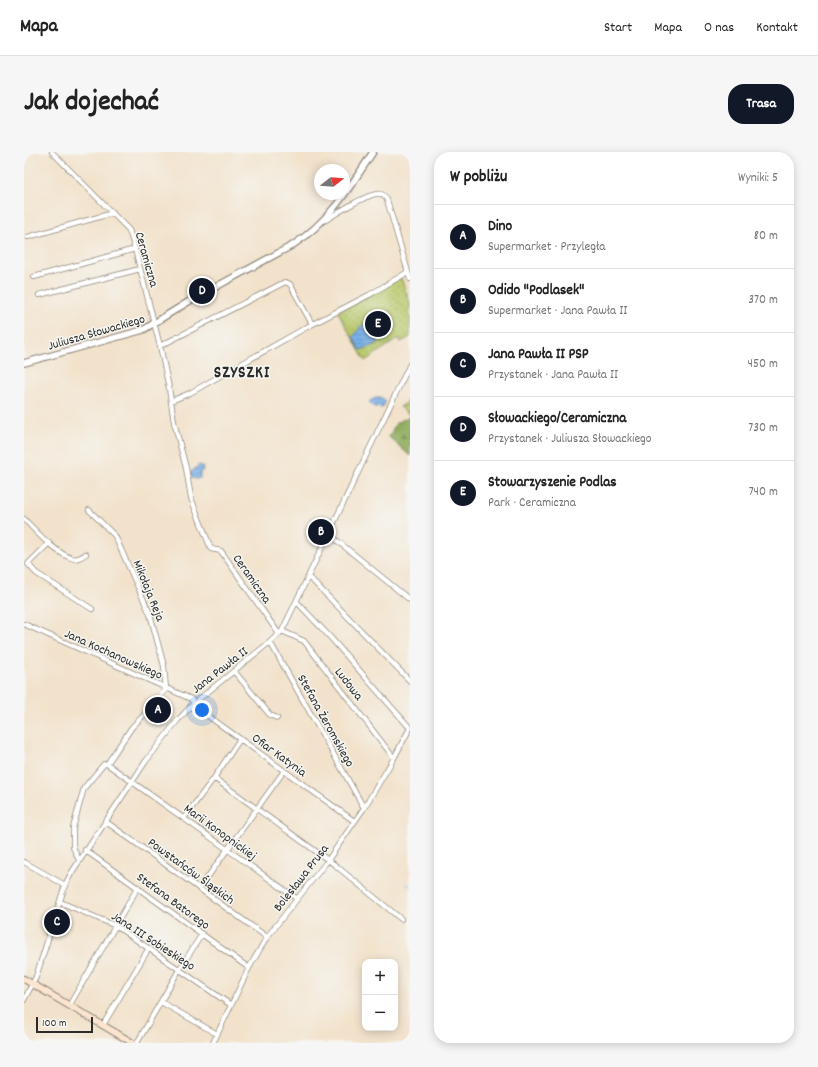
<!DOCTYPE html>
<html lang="pl">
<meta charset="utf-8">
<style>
:root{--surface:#fff;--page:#f6f6f6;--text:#222;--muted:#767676;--line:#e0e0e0;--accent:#111827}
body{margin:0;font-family:Dekko,sans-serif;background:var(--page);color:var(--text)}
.controls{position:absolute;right:12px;bottom:12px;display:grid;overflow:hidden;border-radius:8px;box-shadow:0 2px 10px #0003}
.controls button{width:36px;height:36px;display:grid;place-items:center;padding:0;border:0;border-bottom:1px solid var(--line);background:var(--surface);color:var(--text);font:20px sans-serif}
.compass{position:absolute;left:290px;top:12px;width:36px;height:36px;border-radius:50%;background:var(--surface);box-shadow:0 2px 10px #0003;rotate:73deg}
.scale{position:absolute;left:12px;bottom:10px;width:57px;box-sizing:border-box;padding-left:4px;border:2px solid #2b2b2b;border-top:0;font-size:11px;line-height:14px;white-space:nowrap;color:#2b2b2b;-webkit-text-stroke:3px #f6f6f2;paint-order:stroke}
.you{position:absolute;left:178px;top:558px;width:14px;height:14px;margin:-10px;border:3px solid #fff;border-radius:50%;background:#1a73e8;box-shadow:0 0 0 6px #1a73e833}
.badge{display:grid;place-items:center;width:26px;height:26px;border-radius:50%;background:var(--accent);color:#fff;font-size:13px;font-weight:700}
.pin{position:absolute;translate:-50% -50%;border:2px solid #fff;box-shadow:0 1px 4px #0006}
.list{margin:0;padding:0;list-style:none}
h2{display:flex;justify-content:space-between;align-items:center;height:52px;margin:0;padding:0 16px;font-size:17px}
h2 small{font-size:13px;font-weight:400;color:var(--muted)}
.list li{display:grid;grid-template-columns:26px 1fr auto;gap:12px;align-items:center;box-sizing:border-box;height:64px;padding:0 16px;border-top:1px solid var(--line)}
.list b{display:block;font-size:15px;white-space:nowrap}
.list p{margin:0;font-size:13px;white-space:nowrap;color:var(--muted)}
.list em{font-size:13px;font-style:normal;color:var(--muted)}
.map{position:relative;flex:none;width:386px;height:891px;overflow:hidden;border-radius:16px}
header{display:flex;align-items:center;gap:24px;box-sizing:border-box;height:56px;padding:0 20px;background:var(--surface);border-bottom:1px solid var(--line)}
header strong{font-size:19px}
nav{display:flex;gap:22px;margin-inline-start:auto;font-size:14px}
.intro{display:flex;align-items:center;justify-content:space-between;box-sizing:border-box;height:96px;padding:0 24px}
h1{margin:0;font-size:28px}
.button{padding:10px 18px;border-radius:16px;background:var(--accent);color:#fff;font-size:14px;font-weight:700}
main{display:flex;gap:24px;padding:0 24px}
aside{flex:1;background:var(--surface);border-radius:16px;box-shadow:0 2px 10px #0003}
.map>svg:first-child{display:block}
.forest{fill:url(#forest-firs);stroke:#5e6c46}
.cemetery{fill:url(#cemetery-stones);stroke:#727a4c}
.park{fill:url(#park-dots);stroke:#727a4c}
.water{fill:url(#water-rules);stroke:#526e8a}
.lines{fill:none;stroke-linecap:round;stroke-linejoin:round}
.stream{stroke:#7ab1e9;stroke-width:1}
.minor-casing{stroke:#8e867b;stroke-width:6}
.tertiary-casing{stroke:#8e867b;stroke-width:8}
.secondary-casing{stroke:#8e867b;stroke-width:8}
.minor{stroke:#fff;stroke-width:4.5}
.tertiary{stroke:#fff;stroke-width:5.5}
.secondary{stroke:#fce5cf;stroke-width:6}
.labels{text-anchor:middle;stroke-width:3;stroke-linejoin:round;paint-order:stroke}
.street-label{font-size:13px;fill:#2b2b2b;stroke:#f6f6f2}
.district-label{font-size:17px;font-weight:bold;letter-spacing:1px;fill:#2b2b2b;stroke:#f6f6f2}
</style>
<header>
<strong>Mapa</strong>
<nav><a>Start</a><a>Mapa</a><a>O nas</a><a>Kontakt</a></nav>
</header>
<div class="intro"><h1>Jak dojechać</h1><a class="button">Trasa</a></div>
<main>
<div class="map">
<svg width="386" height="891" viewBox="0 0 386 891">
<defs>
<pattern id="forest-firs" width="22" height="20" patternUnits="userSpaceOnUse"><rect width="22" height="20" fill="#92ad60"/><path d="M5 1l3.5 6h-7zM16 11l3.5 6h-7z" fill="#778d4f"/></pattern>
<pattern id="cemetery-stones" width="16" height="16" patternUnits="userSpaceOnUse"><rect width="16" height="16" fill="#b9c96c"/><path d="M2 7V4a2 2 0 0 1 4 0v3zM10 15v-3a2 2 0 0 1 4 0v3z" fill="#9fad5e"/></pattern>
<pattern id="park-dots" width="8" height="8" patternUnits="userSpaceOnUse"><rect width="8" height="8" fill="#b9c96c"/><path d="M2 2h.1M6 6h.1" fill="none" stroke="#9fad5e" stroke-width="1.8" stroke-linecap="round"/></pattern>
<pattern id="water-rules" width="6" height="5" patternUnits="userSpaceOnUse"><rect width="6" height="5" fill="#7ab1e9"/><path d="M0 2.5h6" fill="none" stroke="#6490bd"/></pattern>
</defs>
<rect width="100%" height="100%" fill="#f6f6f2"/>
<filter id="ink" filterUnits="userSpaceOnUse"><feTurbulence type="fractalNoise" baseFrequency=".025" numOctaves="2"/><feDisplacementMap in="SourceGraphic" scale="8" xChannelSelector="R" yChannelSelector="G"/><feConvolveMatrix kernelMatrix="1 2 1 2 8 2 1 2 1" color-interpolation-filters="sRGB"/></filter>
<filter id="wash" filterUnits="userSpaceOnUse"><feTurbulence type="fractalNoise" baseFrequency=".012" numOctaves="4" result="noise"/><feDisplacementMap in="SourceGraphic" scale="16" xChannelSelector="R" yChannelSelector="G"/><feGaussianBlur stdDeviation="0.9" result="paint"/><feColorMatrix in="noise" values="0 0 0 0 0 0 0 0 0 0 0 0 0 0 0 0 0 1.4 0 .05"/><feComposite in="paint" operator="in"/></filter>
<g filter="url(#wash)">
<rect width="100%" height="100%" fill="#f2e2cb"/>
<!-- forest -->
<path class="forest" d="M386 264V304L365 285 372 271Z"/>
<!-- cemetery -->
<path class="cemetery" d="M386 247V263L376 255Z"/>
<!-- park -->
<path class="park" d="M377 126 386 151V185L377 190 375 186 341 209 314 160Z"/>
<!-- water -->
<path class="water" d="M340 172 352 179 355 188 353 192 336 198 329 185 337 174Z
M352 246H357L362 249 358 256 351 255 345 250 347 248Z
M175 313 178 314 179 318 176 321V326L172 327 168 326 166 321Z"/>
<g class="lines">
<!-- stream -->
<path class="stream" d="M383 732 386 734"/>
</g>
</g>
<g filter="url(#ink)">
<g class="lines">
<defs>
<path id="minor" d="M28 0 105 78 111 97 136 194 145 236 150 270 162 316 167 346 187 397 197 399 255 482
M302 68C311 62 347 39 357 42 360 43 362 46 363 48L386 127
M4 85 89 61
M10 125 111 97
M15 143 116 117
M136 194 261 130 266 132 288 172
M147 249 166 241 283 175 345 143 384 120
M65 358 91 384 126 462 140 514 142 537 121 562 108 575 83 612
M0 367C13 380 29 399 47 406 53 408 57 405 62 402
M305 382 386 448
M25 391 4 412 12 421 68 457
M284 426 288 428 386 529
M273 450 306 485 386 576
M0 472 167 547 173 556 330 669
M258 479 280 489 370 606
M246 490 340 656
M210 519 246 563 253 566
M190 626 311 713 377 767
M160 666 190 626 216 587
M81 669 243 785
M61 698 225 816
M55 708 49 695V676L60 636 80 612H83L272 746
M0 710 41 733
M175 737 260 619
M36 750 92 774 207 853
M0 848 12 825 41 733 48 720 122 609 153 569 170 551 246 490 258 479 386 212
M137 850 193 882
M45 854 114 735
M79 873 125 796
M113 891 155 818 178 782
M189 891 225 816 243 785 304 708 340 656 370 606 386 576"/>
<path id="tertiary" d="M0 211 119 178 164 150 269 93C305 70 326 35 349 0"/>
<path id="secondary" d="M0 827 109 891"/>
</defs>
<!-- minor casing -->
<use href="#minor" class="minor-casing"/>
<!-- tertiary casing -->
<use href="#tertiary" class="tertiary-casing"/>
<!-- secondary casing -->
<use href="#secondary" class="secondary-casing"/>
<!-- minor -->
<use href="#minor" class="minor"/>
<!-- tertiary -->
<use href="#tertiary" class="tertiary"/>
<!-- secondary -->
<use href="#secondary" class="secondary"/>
</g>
</g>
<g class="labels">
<!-- street labels -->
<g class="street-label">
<text transform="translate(124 107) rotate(74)" y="5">Ceramiczna</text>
<text transform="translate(72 179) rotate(-16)" y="5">Juliusza Słowackiego</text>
<text transform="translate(229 426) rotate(55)" y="5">Ceramiczna</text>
<text transform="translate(126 438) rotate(68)" y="5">Mikołaja Reja</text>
<text transform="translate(90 501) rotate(24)" y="5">Jana Kochanowskiego</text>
<text transform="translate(195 517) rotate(-38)" y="5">Jana Pawła II</text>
<text transform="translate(326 531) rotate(52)" y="5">Ludowa</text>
<text transform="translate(303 568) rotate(61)" y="5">Stefana Żeromskiego</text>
<text transform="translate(256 602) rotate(36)" y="5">Ofiar Katynia</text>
<text transform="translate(197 679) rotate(36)" y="5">Marii Konopnickiej</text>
<text transform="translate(168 718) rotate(36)" y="5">Powstańców Śląskich</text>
<text transform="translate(276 725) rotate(-52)" y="5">Bolesława Prusa</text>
<text transform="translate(150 748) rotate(36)" y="5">Stefana Batorego</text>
<text transform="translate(130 788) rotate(33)" y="5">Jana III Sobieskiego</text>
</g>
<!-- district labels -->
<g class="district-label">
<text x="218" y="225">SZYSZKI</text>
</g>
</g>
</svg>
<div class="controls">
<button>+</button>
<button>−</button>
</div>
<svg class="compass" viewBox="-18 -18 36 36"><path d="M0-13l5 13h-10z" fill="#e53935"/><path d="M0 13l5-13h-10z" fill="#767676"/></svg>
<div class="scale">100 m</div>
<div class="you"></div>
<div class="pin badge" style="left:134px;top:558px">A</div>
<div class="pin badge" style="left:297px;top:380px">B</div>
<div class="pin badge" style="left:33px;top:770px">C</div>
<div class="pin badge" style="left:178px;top:139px">D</div>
<div class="pin badge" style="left:354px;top:172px">E</div>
</div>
<aside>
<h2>W pobliżu<small>Wyniki: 5</small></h2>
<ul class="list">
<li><span class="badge">A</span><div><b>Dino</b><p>Supermarket · Przyległa</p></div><em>80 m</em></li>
<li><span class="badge">B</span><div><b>Odido &quot;Podlasek&quot;</b><p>Supermarket · Jana Pawła II</p></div><em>370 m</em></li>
<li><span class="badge">C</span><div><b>Jana Pawła II PSP</b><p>Przystanek · Jana Pawła II</p></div><em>450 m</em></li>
<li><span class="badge">D</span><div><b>Słowackiego/Ceramiczna</b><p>Przystanek · Juliusza Słowackiego</p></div><em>730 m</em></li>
<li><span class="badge">E</span><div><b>Stowarzyszenie Podlas</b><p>Park · Ceramiczna</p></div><em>740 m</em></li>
</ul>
</aside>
</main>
